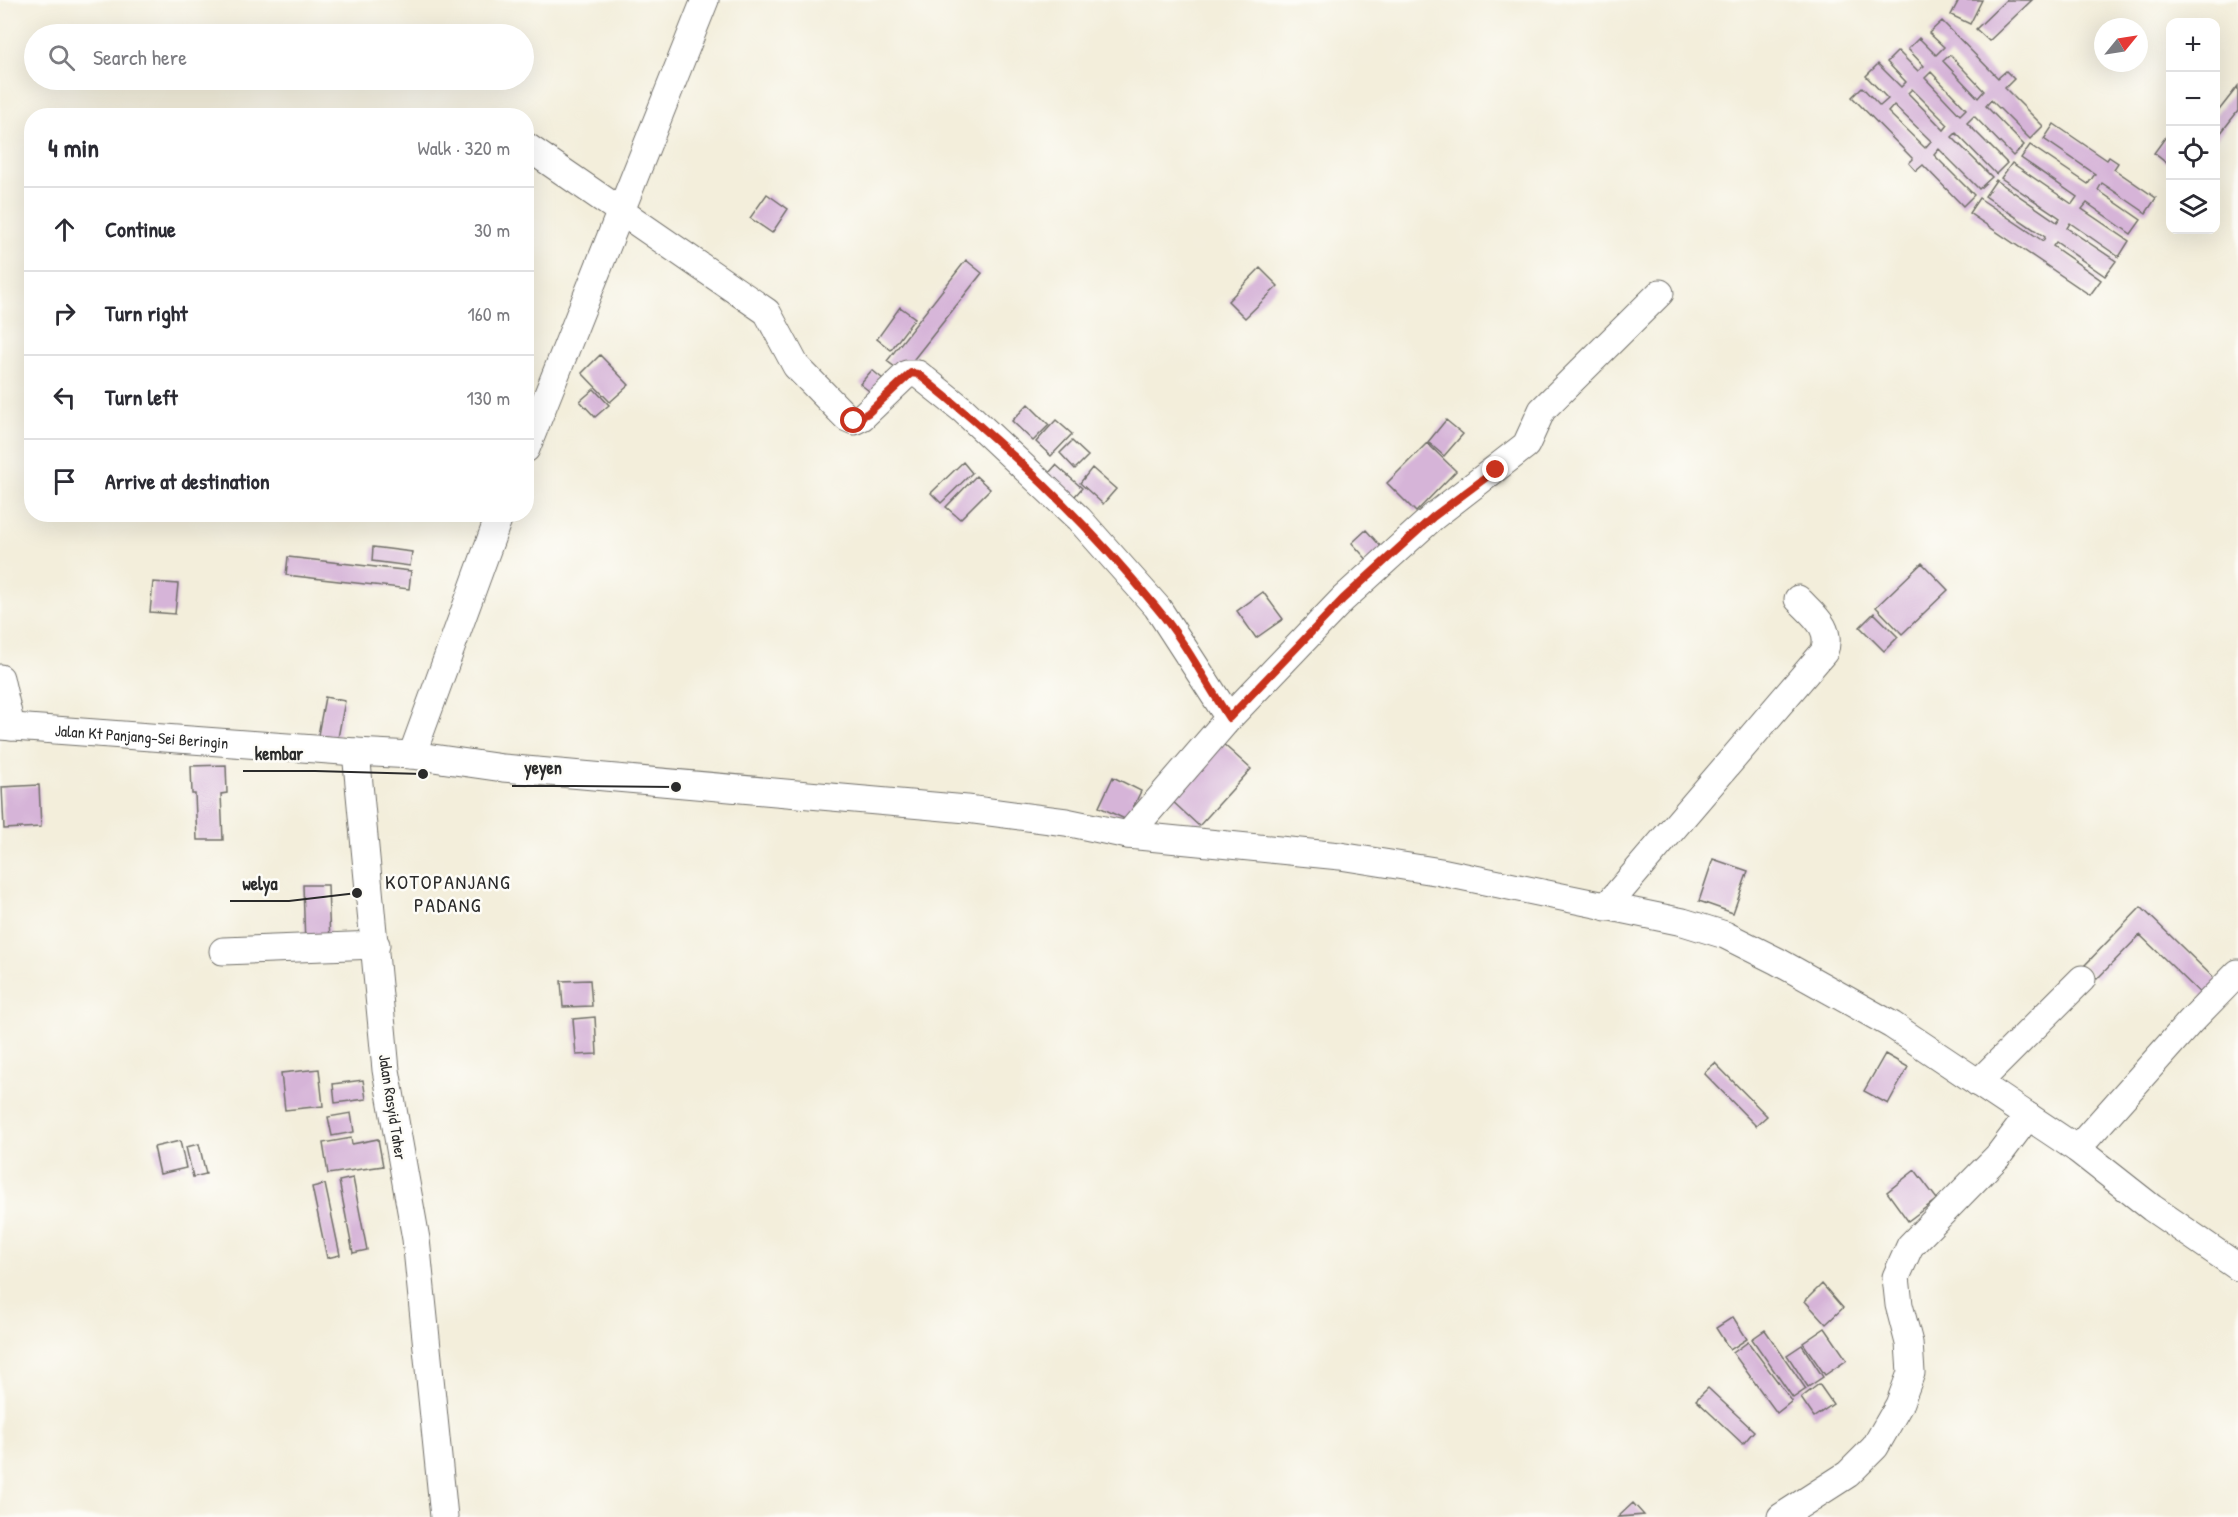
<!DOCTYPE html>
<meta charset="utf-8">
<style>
:root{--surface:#fff;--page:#f7f7f7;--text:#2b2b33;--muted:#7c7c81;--line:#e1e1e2}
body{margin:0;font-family:"Patrick Hand",sans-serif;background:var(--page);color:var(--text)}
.controls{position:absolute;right:18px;top:18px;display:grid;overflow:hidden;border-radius:12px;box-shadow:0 6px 24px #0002}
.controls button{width:54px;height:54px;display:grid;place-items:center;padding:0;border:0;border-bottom:2px solid var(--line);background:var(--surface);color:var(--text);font:30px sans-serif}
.compass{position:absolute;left:2094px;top:18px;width:54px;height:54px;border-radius:50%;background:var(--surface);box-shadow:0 6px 24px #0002;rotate:60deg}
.stop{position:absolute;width:18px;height:18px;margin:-14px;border:4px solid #c8321e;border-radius:50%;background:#fff}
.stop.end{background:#c8321e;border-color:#fff;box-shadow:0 2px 6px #0008}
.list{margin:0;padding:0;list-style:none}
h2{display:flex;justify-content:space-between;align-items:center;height:78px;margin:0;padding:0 24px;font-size:26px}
h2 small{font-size:20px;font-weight:400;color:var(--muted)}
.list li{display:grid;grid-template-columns:39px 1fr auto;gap:18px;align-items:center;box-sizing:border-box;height:84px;padding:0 24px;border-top:2px solid var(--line)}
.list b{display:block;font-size:22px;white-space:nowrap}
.list em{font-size:20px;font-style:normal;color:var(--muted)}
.icon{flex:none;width:33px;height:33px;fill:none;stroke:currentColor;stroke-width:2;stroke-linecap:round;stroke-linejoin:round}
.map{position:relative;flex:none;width:2238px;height:1517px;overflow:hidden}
.search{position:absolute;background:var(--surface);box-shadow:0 6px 24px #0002;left:24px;top:24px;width:510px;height:66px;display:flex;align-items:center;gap:15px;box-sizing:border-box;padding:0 21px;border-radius:33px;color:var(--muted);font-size:22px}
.panel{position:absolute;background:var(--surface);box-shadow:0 6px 24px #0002;left:24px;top:108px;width:510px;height:414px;border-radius:24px}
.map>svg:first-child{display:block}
.building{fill:#d6b4d8;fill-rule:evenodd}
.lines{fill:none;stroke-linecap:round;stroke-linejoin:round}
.minor-casing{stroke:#716f69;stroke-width:29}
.minor{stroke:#fff;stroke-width:27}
.route{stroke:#c8321e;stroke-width:8}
.labels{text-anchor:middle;stroke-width:5;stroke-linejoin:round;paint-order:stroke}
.street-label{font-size:16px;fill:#2b2b2b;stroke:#fdfcf7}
.quarter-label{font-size:20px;letter-spacing:1.5px;fill:#2b2b2b;stroke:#fdfcf7}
.leader{fill:none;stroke:#2b2b2b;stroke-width:2}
.callout-dot{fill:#2b2b2b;stroke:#fdfcf7;stroke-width:2}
.callout-label{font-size:18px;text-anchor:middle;font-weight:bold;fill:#2b2b2b;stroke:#fdfcf7;stroke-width:5;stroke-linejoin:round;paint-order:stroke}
</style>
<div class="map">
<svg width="2238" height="1517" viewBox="0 0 2238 1517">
<rect width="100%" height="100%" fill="#fdfcf7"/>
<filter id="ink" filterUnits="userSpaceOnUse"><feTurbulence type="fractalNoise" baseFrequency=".0167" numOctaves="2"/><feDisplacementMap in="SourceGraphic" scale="12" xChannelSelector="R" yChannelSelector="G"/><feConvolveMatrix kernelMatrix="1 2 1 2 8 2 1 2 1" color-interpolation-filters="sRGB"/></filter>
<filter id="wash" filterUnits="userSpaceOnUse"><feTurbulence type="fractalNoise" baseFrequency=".008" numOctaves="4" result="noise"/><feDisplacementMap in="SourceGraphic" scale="24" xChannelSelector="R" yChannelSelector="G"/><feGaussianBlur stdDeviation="1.35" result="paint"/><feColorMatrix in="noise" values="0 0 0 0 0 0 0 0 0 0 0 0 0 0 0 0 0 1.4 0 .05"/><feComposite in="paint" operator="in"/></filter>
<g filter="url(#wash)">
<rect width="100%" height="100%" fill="#f3eedb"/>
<g id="blocks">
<!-- building -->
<path class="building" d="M1959 0H1982L1970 24 1951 15Z
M2006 0H2032L1989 41 1976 29Z
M1942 21 1998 78 2006 71 2014 79 2005 88 2043 126 2030 139 1991 100 1986 106 2024 145 2013 156 1974 116 1967 123 2007 163 1996 174 1956 133 1952 137 1992 177 1979 189 1939 149 1934 155 1974 195 1963 206 1923 165 1916 171 1909 163 1913 159 1852 97 1862 87 1880 106 1888 99 1866 76 1878 64 1901 87 1906 82 1887 62 1898 51 1918 71 1924 66 1908 49 1919 38 1936 55 1944 47 1929 33ZM1950 55 1984 91 1978 98 1943 61ZM1931 72 1966 109 1960 115 1925 78ZM1912 89 1948 125 1944 130 1908 93ZM1894 105 1931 141 1925 148 1888 112Z
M2238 86V111L2216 139V114Z
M2054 124 2107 160 2109 157 2118 163 2114 169 2156 198 2146 213 2102 183 2098 190 2141 220 2131 234 2087 203 2082 209 2129 241 2119 257 2070 223 2067 228 2116 261 2105 276 2056 242 2053 246 2101 280 2090 295 1969 213 1979 198 2043 241 2045 237 1985 196 1996 180 2057 222 2060 218 2001 178 2012 163 2072 204 2077 197 2021 158 2030 145 2088 184 2095 174 2044 139Z
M2170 131V163L2169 165 2154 153Z
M767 194 788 209 772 233 750 218Z
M966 260 982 273 903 373 887 361Z
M1260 268 1278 286 1245 318 1228 301Z
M900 307 915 318 891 350 877 339Z
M600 355 629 385 610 402 582 373Z
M872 370 888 383 877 397 860 384Z
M594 389 609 405 595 417 580 401Z
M1028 404 1049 425 1033 441 1012 421Z
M1056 420 1072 434 1051 456 1036 442Z
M1446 420 1463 434 1444 456 1428 442Z
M1072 441 1088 456 1075 469 1060 453Z
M1427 443 1456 471 1416 512 1387 483Z
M963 462 972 473 941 503 931 493Z
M1056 465 1082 488 1067 505 1041 482Z
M1092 468 1116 489 1103 504 1080 483Z
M976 476 990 489 960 519 946 507Z
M1366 530 1385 551 1371 564 1352 543Z
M373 547 412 552 410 566 372 561Z
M288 557 411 571 409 589 286 575Z
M1922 563 1948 590 1902 634 1876 607Z
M153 582 178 584 175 614 150 612Z
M1263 592 1283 619 1256 638 1237 611Z
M1874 613 1898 637 1884 651 1860 627Z
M325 697 345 701 338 738 318 735Z
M1221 742 1251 769 1199 826 1170 799Z
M226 765 227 793 221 794 223 840H197L195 794H192L191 766Z
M1113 777 1141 791 1127 820 1099 807Z
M39 785 41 827 4 829 2 787Z
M1713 859 1748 871 1733 913 1699 901Z
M303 885H328L330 944 305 945Z
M2141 907 2220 984 2206 999 2140 935 2097 979 2084 966Z
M590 980 592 1006 563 1007 561 981Z
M595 1017 597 1054 576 1055 573 1019Z
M1885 1054 1908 1067 1888 1104 1864 1091Z
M1715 1063 1767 1116 1756 1126 1704 1073Z
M319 1069 323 1106 285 1110 281 1073Z
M363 1080 366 1099 335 1103 333 1084Z
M351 1113 354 1132 332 1136 328 1117Z
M351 1138 352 1144 378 1139 383 1166 328 1174 323 1143Z
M180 1141 186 1168 160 1174 154 1147Z
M199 1144 206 1174 193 1177 186 1147Z
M1915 1170 1937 1199 1908 1221 1887 1192Z
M353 1178 367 1250 353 1253 339 1181Z
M325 1184 340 1255 327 1258 312 1187Z
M1822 1284 1843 1308 1826 1324 1805 1301Z
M1733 1317 1747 1339 1730 1350 1716 1328Z
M1825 1328 1847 1360 1825 1375 1803 1343Z
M1765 1330 1806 1389 1793 1398 1752 1339Z
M1748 1342 1792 1401 1777 1413 1733 1353Z
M1802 1345 1823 1377 1808 1387 1787 1355Z
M1819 1384 1833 1404 1814 1417 1801 1398Z
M1708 1388 1754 1431 1743 1444 1696 1400Z
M1633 1503 1644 1515 1618 1517Z"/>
</g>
</g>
<g filter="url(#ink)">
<use href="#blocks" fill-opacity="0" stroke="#716f69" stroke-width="1.5"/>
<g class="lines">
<defs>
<g id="minor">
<path d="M526 146 767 312 796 366 847 418 854 421 862 417 907 374H918L963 410 1079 519 1157 607 1229 718 1128 835"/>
<path d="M526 449 705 0"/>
<path d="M0 678 11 727"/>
<path d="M1229 718 1343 599 1433 517 1526 445 1542 410 1660 293"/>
<path id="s1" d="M0 726 356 752"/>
<path d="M412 755 500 514"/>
<path d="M1606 907 1824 652C1833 628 1813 615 1798 599"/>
<path d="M223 951 376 945"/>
<path d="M1978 1083 2082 979"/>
<path d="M2077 1149 2190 1022 2238 973"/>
<path d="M444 1517 416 1239 386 1070 356 752 412 755 503 768 967 809 1066 822 1128 835 1340 856 1441 872 1683 922 1725 935 1777 961 1892 1025 2077 1149 2152 1208 2238 1267"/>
<path d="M1781 1517 1848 1474 1875 1447 1899 1405 1911 1373 1909 1343 1899 1305 1896 1277 1910 1246 1998 1156 2028 1116"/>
</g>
</defs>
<!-- minor casing -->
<use href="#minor" class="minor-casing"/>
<!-- minor -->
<use href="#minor" class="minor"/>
</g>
</g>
<g class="lines" filter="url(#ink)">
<!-- route -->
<path class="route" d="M854 421 868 413 911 373 918 374C1004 443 1086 521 1156 607 1184 640 1205 681 1229 718L1343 599 1433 517 1496 470"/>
</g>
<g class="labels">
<!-- street labels -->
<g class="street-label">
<text dy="6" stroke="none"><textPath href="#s1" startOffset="142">Jalan Kt Panjang-Sei Beringin</textPath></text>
<text transform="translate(393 1107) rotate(81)" y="6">Jalan Rasyid Taher</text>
</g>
<!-- quarter labels -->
<g class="quarter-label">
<text x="448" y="889">KOTOPANJANG<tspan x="448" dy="23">PADANG</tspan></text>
</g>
</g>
<!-- callouts -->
<path class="leader" d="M423 774L315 771H243M676 787L574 786H512M357 893L289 901H230"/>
<g class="callout-dot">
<circle cx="423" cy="774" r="6"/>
<circle cx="676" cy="787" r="6"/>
<circle cx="357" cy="893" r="6"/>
</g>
<g class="callout-label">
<text x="279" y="760">kembar</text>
<text x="543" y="774">yeyen</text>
<text x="260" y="890">welya</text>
</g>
</svg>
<div class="controls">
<button>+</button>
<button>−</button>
<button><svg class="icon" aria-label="locate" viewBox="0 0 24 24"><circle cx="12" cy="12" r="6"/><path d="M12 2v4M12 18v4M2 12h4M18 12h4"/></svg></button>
<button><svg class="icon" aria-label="layers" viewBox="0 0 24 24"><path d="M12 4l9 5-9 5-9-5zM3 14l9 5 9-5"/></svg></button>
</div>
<svg class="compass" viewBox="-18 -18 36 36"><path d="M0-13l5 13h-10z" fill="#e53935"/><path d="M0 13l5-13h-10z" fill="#7c7c81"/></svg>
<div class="stop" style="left:854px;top:421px"></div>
<div class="stop end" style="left:1496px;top:470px"></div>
<div class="search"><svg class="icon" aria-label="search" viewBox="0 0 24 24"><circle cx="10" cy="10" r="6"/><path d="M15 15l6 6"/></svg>Search here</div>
<section class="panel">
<h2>4 min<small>Walk · 320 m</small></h2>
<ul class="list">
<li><svg class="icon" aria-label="ahead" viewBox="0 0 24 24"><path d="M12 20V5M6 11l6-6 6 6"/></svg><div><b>Continue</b></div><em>30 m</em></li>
<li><svg class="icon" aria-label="right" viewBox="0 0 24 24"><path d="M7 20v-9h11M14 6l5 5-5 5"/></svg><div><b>Turn right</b></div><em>160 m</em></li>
<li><svg class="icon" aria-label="left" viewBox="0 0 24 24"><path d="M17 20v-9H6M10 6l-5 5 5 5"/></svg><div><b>Turn left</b></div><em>130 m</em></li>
<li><svg class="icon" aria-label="arrive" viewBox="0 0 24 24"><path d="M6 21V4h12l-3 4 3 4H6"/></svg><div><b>Arrive at destination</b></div></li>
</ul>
</section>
</div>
